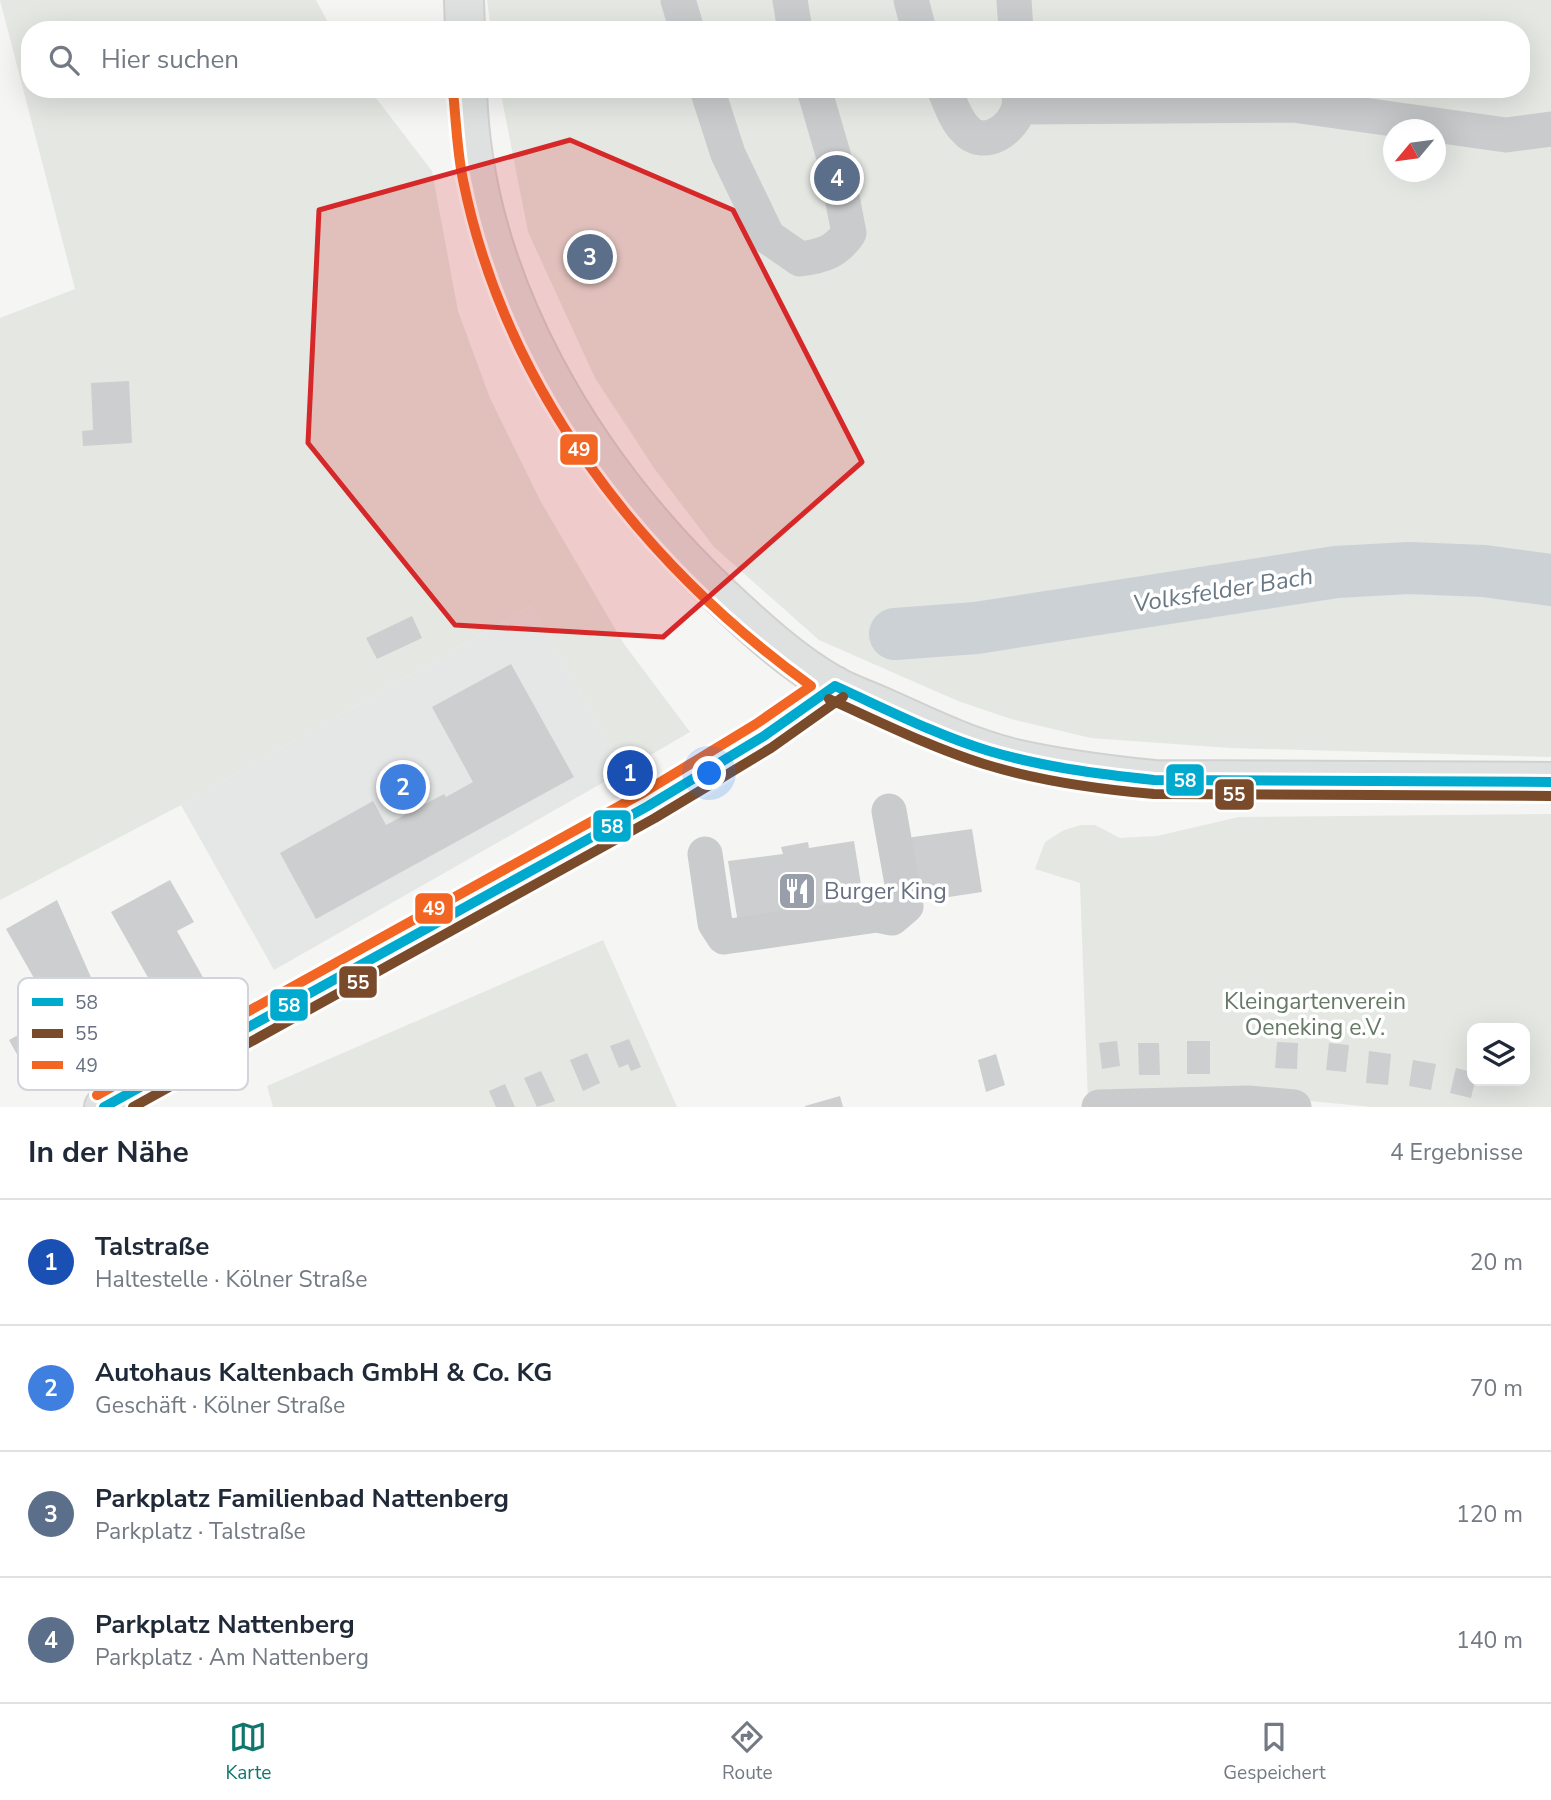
<!DOCTYPE html>
<html lang="de">
<meta charset="utf-8">
<style>
:root{--surface:#fff;--page:#f6f6f7;--text:#1f2937;--muted:#747a83;--line:#e0e1e3;--accent:#0f766e}
body{margin:0;font-family:"Nunito Sans",sans-serif;background:var(--page);color:var(--text)}
.controls{position:absolute;right:21px;bottom:21px;display:grid;overflow:hidden;border-radius:14px;box-shadow:0 7px 28px #0002}
.controls button{width:63px;height:63px;display:grid;place-items:center;padding:0;border:0;border-bottom:2px solid var(--line);background:var(--surface);color:var(--text);font:35px sans-serif}
.compass{position:absolute;left:1383px;top:119px;width:63px;height:63px;border-radius:50%;background:var(--surface);box-shadow:0 7px 28px #0002;rotate:241deg}
.you{position:absolute;left:710px;top:774px;width:24px;height:24px;margin:-18px;border:5px solid #fff;border-radius:50%;background:#1a73e8;box-shadow:0 0 0 10px #1a73e833}
.badge{display:grid;place-items:center;width:46px;height:46px;border-radius:50%;background:var(--accent);color:#fff;font-size:23px;font-weight:700}
.pin{position:absolute;translate:-50% -50%;border:4px solid #fff;box-shadow:0 2px 7px #0006}
.list{margin:0;padding:0;list-style:none}
h2{display:flex;justify-content:space-between;align-items:center;height:91px;margin:0;padding:0 28px;font-size:30px}
h2 small{font-size:23px;font-weight:400;color:var(--muted)}
.list li{display:grid;grid-template-columns:46px 1fr auto;gap:21px;align-items:center;box-sizing:border-box;height:126px;padding:0 28px;border-top:2px solid var(--line)}
.list b{display:block;font-size:26px;white-space:nowrap}
.list p{margin:0;font-size:23px;white-space:nowrap;color:var(--muted)}
.list em{font-size:23px;font-style:normal;color:var(--muted)}
.icon{flex:none;width:38px;height:38px;fill:none;stroke:currentColor;stroke-width:2;stroke-linecap:round;stroke-linejoin:round}
.map{position:relative;flex:none;width:1551px;height:1107px;overflow:hidden}
.search{position:absolute;background:var(--surface);box-shadow:0 7px 28px #0002;left:21px;right:21px;top:21px;height:77px;display:flex;align-items:center;gap:18px;box-sizing:border-box;padding:0 24px;border-radius:28px;color:var(--muted);font-size:26px}
.sheet{height:595px;background:var(--surface)}
nav{display:flex;justify-content:space-around;align-items:center;box-sizing:border-box;height:98px;border-top:2px solid var(--line);background:var(--surface);font-size:19px;color:var(--muted)}
nav a{display:grid;justify-items:center;gap:4px}
nav .on{color:var(--accent)}
.map>svg:first-child{display:block}
.built{fill:#e5e6e6}
.green{fill:#e4e7e2;fill-rule:evenodd}
.lines{fill:none;stroke-linecap:round;stroke-linejoin:round}
.stream{stroke:#cbd1d5;stroke-width:9}
.river{stroke:#cbd1d5;stroke-width:52}
.building{fill:#cdcecf}
.major-casing{stroke:#d1d1d2;stroke-width:42}
.minor{stroke:#cacbcd;stroke-width:35}
.major{stroke:#dfe0e0;stroke-width:38}
.bus-1-casing{stroke:#fff;stroke-width:16}
.bus-2-casing{stroke:#fff;stroke-width:16}
.bus-3-casing{stroke:#fff;stroke-width:16}
.bus-1{stroke:#00a9ce;stroke-width:10}
.bus-2{stroke:#7a4b2a;stroke-width:10}
.bus-3{stroke:#f26522;stroke-width:10}
.marked{fill:#d62828;fill-opacity:0.2;stroke:#d62828;stroke-width:5;stroke-linejoin:round}
.labels{text-anchor:middle;stroke-width:7;stroke-linejoin:round;paint-order:stroke}
.poi-label{font-size:23px;fill:#677182;stroke:#fff;text-anchor:start}
.park-label{font-size:23px;fill:#667965;stroke:#fff}
.water-label{font-size:24px;font-style:italic;fill:#687985;stroke:#fff}
.key{fill:#fff;stroke:#d1d4da;stroke-width:2}
.key-label{font-size:19px;fill:#677182}
.line-badge{stroke:#fff;stroke-width:2.5}
.badge-label{font-size:19px;text-anchor:middle;font-weight:bold;fill:#fff}
</style>
<div class="map">
<svg width="1551" height="1107" viewBox="0 0 1551 1107">
<rect width="100%" height="100%" fill="#f5f5f4"/>
<!-- built -->
<path class="built" d="M531 606 625 770 274 970 181 805Z"/>
<!-- green -->
<path class="green" d="M0 0H316L332 30H30V89H369L432 171 458 311 490 398 540 500 624 644 690 732 625 770 531 606 181 805 0 900V318L75 289Z
M487 0H1551V757L1230 748 1091 738 1011 719 958 701 819 640 714 547 656 471 595 378 528 232 500 89H1521V30H491ZM1394 130H1436V172H1394Z
M1551 814V1107H1372L1300 1100 1088 1101 1080 883 1035 869 1045 842 1064 830 1081 825H1095L1120 838 1157 836 1239 817ZM1472 1028H1525V1081H1472Z
M603 940 677 1107H273L267 1086Z"/>
<g class="lines">
<!-- stream -->
<path class="stream" d="M1208 614 1252 584"/>
<!-- river -->
<path class="river" d="M895 634 976 628 1336 572 1409 568 1484 571 1551 580"/>
</g>
<!-- building -->
<path class="building" d="M129 381 132 443 83 446 82 431 93 430 91 383Z
M412 616 422 638 377 659 366 638Z
M511 664 574 777 316 919 280 853 373 801 386 825 444 794 446 797 473 782 432 707Z
M972 829 982 892 916 902 906 838Z
M854 841 864 903 738 923 728 861 783 854 781 847 808 842 809 848Z
M170 880 194 922 177 931 205 981 163 1004 111 912Z
M57 900 108 1016 95 1023 100 1032 95 1035 98 1040 92 1043 84 1030 80 1032 88 1046 30 1078 9 1040 55 1015 6 929Z
M629 1039 641 1067 631 1071 628 1064 619 1068 610 1046Z
M1117 1041 1120 1066 1102 1069 1099 1043Z
M1187 1041H1210V1074H1187Z
M1277 1042 1298 1043 1297 1069 1275 1068Z
M1138 1043H1159L1160 1075H1139Z
M1329 1043 1349 1045 1346 1072 1326 1070Z
M1369 1051 1391 1054 1388 1085 1366 1083Z
M587 1053 600 1083 583 1091 570 1060Z
M996 1054 1005 1085 986 1092 978 1060Z
M1413 1060 1436 1064 1431 1090 1409 1086Z
M1456 1068 1472 1072V1081H1475L1471 1098 1450 1093Z
M541 1071 555 1101 537 1107 524 1078Z
M505 1084 515 1107H496L489 1091Z
M840 1096 843 1107H805V1106Z"/>
<g class="lines">
<defs>
<path id="major" d="M464 0 465 30
M467 89C472 283 584 466 721 596 756 629 792 662 834 686 849 694 866 700 882 707 924 726 967 747 1011 758 1058 769 1106 775 1154 780L1551 782
M104 1107 648 806 764 736 835 686"/>
</defs>
<!-- major casing -->
<use href="#major" class="major-casing"/>
<!-- minor -->
<path class="minor" d="M678 0 687 30
M790 0 795 30
M911 0 919 30
M1014 0 1016 30
M707 89 728 154 768 237 800 259C823 256 836 252 849 233L835 161 814 89
M944 89C950 102 955 119 965 129 983 151 1015 129 1019 106 1020 101 1019 94 1018 89
M1019 107 1293 105 1506 135 1551 129
M705 854 715 923 724 937 877 915 892 918 906 906 889 811
M1099 1107 1248 1103 1294 1107"/>
<!-- major -->
<use href="#major" class="major"/>
<defs>
<path id="bus-1" d="M835 686C886 709 936 735 989 751 1043 767 1098 774 1154 780L1551 782
M104 1107 648 806 764 736 835 686"/>
<path id="bus-2" d="M829 699C880 722 930 747 984 764 1039 781 1096 789 1154 794L1551 796
M133 1107 655 818 771 748 843 697"/>
<path id="bus-3" d="M97 1095 641 794 756 724 811 686C642 564 505 388 463 180 457 151 456 120 453 91"/>
</defs>
<!-- bus-1 casing -->
<use href="#bus-1" class="bus-1-casing"/>
<!-- bus-2 casing -->
<use href="#bus-2" class="bus-2-casing"/>
<!-- bus-3 casing -->
<use href="#bus-3" class="bus-3-casing"/>
<!-- bus-1 -->
<use href="#bus-1" class="bus-1"/>
<!-- bus-2 -->
<use href="#bus-2" class="bus-2"/>
<!-- bus-3 -->
<use href="#bus-3" class="bus-3"/>
</g>
<!-- marked area -->
<path class="marked" d="M570 140 733 210 862 462 663 637 455 625 308 443 319 210Z"/>
<!-- icons -->
<defs>
<symbol id="restaurant-square" viewBox="-11 -11 22 22"><rect x="-9" y="-9" width="18" height="18" rx="4" fill="#999faa" stroke="#fff"/><path d="M-5-6h1v4h1v-4h1v4h1v-4h1v5L-1.5 .5V6h-2V.5L-5-1ZM5-6V6H3V1.5H1.5Q1.5-4 5-6Z" fill="#fff"/></symbol>
</defs>
<g fill-rule="evenodd">
<use href="#restaurant-square" x="775" y="869" width="44" height="44"/>
</g>
<g class="labels">
<!-- poi labels -->
<g class="poi-label">
<text x="824" y="899">Burger King</text>
</g>
<!-- park labels -->
<g class="park-label">
<text x="1315" y="1009">Kleingartenverein<tspan x="1315" dy="26">Oeneking e.V.</tspan></text>
</g>
<!-- water labels -->
<g class="water-label">
<text transform="translate(1223 590) rotate(-9)" y="8">Volksfelder Bach</text>
</g>
</g>
<!-- legend -->
<rect x="18" y="978" width="230" height="112" rx="10" class="key"/>
<rect x="32" y="998" width="31" height="8" fill="#00a9ce"/>
<rect x="32" y="1029" width="31" height="9" fill="#7a4b2a"/>
<rect x="32" y="1061" width="31" height="8" fill="#f26522"/>
<g class="key-label">
<text x="75" y="1009">58</text>
<text x="75" y="1040">55</text>
<text x="75" y="1072">49</text>
</g>
<g class="line-badge">
<rect x="559" y="433" width="40" height="33" rx="7" fill="#f26522"/>
<rect x="1165" y="763" width="40" height="34" rx="7" fill="#00a9ce"/>
<rect x="1214" y="778" width="41" height="33" rx="7" fill="#7a4b2a"/>
<rect x="592" y="809" width="40" height="34" rx="7" fill="#00a9ce"/>
<rect x="414" y="892" width="40" height="33" rx="7" fill="#f26522"/>
<rect x="338" y="965" width="40" height="34" rx="7" fill="#7a4b2a"/>
<rect x="269" y="988" width="40" height="34" rx="7" fill="#00a9ce"/>
</g>
<g class="badge-label">
<text x="579" y="456">49</text>
<text x="1185" y="787">58</text>
<text x="1234" y="801">55</text>
<text x="612" y="833">58</text>
<text x="434" y="915">49</text>
<text x="358" y="989">55</text>
<text x="289" y="1012">58</text>
</g>
</svg>
<div class="controls">
<button><svg class="icon" aria-label="layers" viewBox="0 0 24 24"><path d="M12 4l9 5-9 5-9-5zM3 14l9 5 9-5"/></svg></button>
</div>
<svg class="compass" viewBox="-18 -18 36 36"><path d="M0-13l5 13h-10z" fill="#e53935"/><path d="M0 13l5-13h-10z" fill="#747a83"/></svg>
<div class="you"></div>
<div class="pin badge" style="left:630px;top:773px;background:#1a4fb4">1</div>
<div class="pin badge" style="left:403px;top:787px;background:#3f7fe0">2</div>
<div class="pin badge" style="left:590px;top:257px;background:#5c6f8a">3</div>
<div class="pin badge" style="left:837px;top:178px;background:#5c6f8a">4</div>
<div class="search"><svg class="icon" aria-label="search" viewBox="0 0 24 24"><circle cx="10" cy="10" r="6"/><path d="M15 15l6 6"/></svg>Hier suchen</div>
</div>
<section class="sheet">
<h2>In der Nähe<small>4 Ergebnisse</small></h2>
<ul class="list">
<li><span class="badge" style="background:#1a4fb4">1</span><div><b>Talstraße</b><p>Haltestelle · Kölner Straße</p></div><em>20 m</em></li>
<li><span class="badge" style="background:#3f7fe0">2</span><div><b>Autohaus Kaltenbach GmbH &amp; Co. KG</b><p>Geschäft · Kölner Straße</p></div><em>70 m</em></li>
<li><span class="badge" style="background:#5c6f8a">3</span><div><b>Parkplatz Familienbad Nattenberg</b><p>Parkplatz · Talstraße</p></div><em>120 m</em></li>
<li><span class="badge" style="background:#5c6f8a">4</span><div><b>Parkplatz Nattenberg</b><p>Parkplatz · Am Nattenberg</p></div><em>140 m</em></li>
</ul>
</section>
<nav>
<a class="on"><svg class="icon" aria-label="map" viewBox="0 0 24 24"><path d="M3 6l6-2 6 2 6-2v14l-6 2-6-2-6 2zM9 4v14M15 6v14"/></svg>Karte</a>
<a><svg class="icon" aria-label="directions" viewBox="0 0 24 24"><path d="M12 3l9 9-9 9-9-9zM9 14v-3h6M13 9l2 2-2 2"/></svg>Route</a>
<a><svg class="icon" aria-label="saved" viewBox="0 0 24 24"><path d="M7 4h10v16l-5-4-5 4z"/></svg>Gespeichert</a>
</nav>
